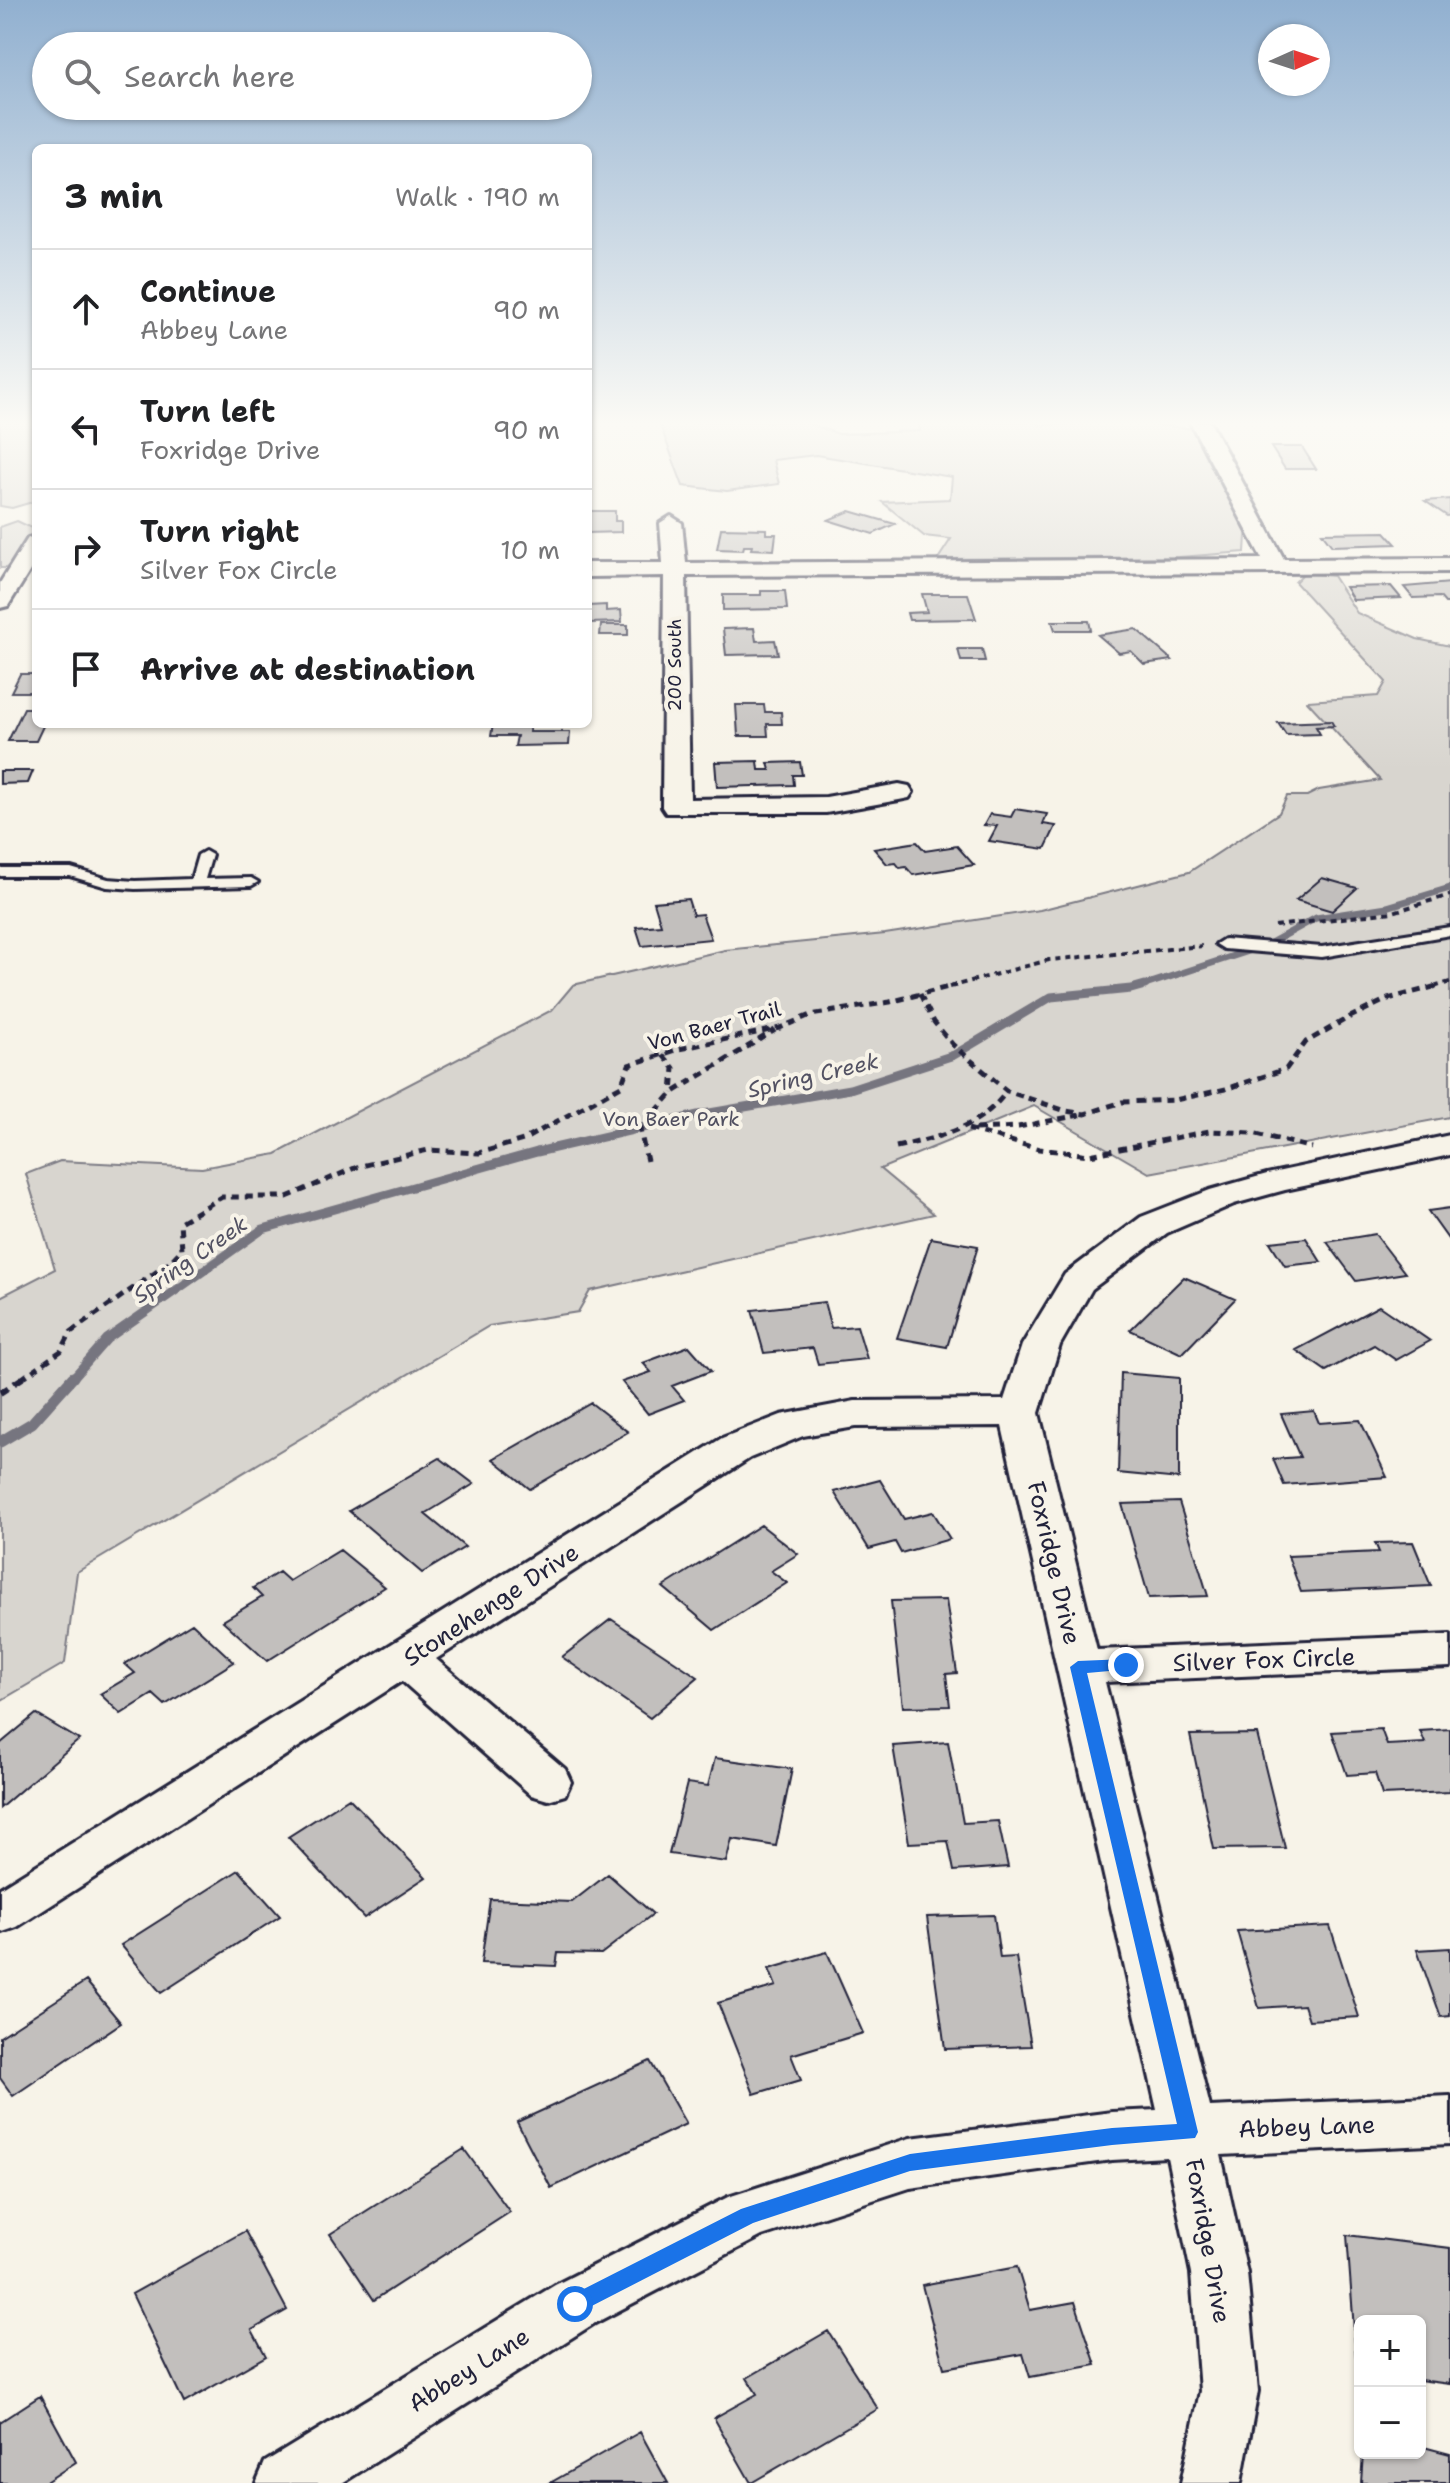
<!DOCTYPE html>
<meta charset="utf-8">
<style>
:root{--surface:#fff;--page:#f6f6f6;--text:#202124;--muted:#757577;--line:#e0e0e0}
body{margin:0;font-family:"Shantell Sans",sans-serif;background:var(--page);color:var(--text)}
.controls{position:absolute;right:24px;bottom:24px;display:grid;overflow:hidden;border-radius:12px;box-shadow:0 2px 6px #0004}
.controls button{width:72px;height:72px;display:grid;place-items:center;padding:0;border:0;border-bottom:2px solid var(--line);background:var(--surface);color:var(--text);font:40px sans-serif}
.compass{position:absolute;left:1258px;top:24px;width:72px;height:72px;border-radius:50%;background:var(--surface);box-shadow:0 2px 6px #0004;rotate:87deg}
.stop{position:absolute;width:24px;height:24px;margin:-18px;border:6px solid #1a73e8;border-radius:50%;background:#fff}
.stop.end{background:#1a73e8;border-color:#fff;box-shadow:0 2px 8px #0008}
.list{margin:0;padding:0;list-style:none}
h2{display:flex;justify-content:space-between;align-items:center;height:104px;margin:0;padding:0 32px;font-size:34px}
h2 small{font-size:26px;font-weight:400;color:var(--muted)}
.list li{display:grid;grid-template-columns:52px 1fr auto;gap:24px;align-items:center;box-sizing:border-box;height:120px;padding:0 32px;border-top:2px solid var(--line)}
.list b{display:block;font-size:30px;white-space:nowrap}
.list p{margin:0;font-size:26px;white-space:nowrap;color:var(--muted)}
.list em{font-size:26px;font-style:normal;color:var(--muted)}
.icon{flex:none;width:44px;height:44px;fill:none;stroke:currentColor;stroke-width:2;stroke-linecap:round;stroke-linejoin:round}
.map{position:relative;flex:none;width:1450px;height:2483px;overflow:hidden}
.search{position:absolute;background:var(--surface);box-shadow:0 2px 6px #0004;left:32px;top:32px;width:560px;height:88px;display:flex;align-items:center;gap:20px;box-sizing:border-box;padding:0 28px;border-radius:44px;color:var(--muted);font-size:30px}
.panel{position:absolute;background:var(--surface);box-shadow:0 2px 6px #0004;left:32px;top:144px;width:560px;height:584px;border-radius:12px}
.map>svg:first-child{display:block}
.green{fill:#d8d5cf;stroke:#7d7c85;stroke-width:2}
.lines{fill:none;stroke-linecap:round;stroke-linejoin:round}
.stream-far2{stroke:#76747f;stroke-width:7}
.stream-far1{stroke:#76747f;stroke-width:9}
.stream{stroke:#76747f;stroke-width:11}
.building{fill:#c2bfbd;stroke:#22223b;stroke-width:2}
.lane-casing{stroke:#22223b;stroke-width:6}
.street-casing{stroke:#22223b;stroke-width:6}
.path-far2{stroke:#22223b;stroke-width:4;stroke-dasharray:6 5;stroke-linecap:butt}
.path-far1{stroke:#22223b;stroke-width:5;stroke-dasharray:8 6;stroke-linecap:butt}
.path{stroke:#22223b;stroke-width:6;stroke-dasharray:10 7;stroke-linecap:butt}
.lane{fill:#f7f3e8;fill-rule:evenodd}
.street{fill:#f7f3e8;fill-rule:evenodd}
.route{fill:#1a73e8}
.labels{text-anchor:middle;stroke-width:8;stroke-linejoin:round;paint-order:stroke}
.far-street-label{font-size:18px;fill:#22223b;stroke:#f7f3e8}
.street-label{font-size:20px;fill:#22223b;stroke:#f7f3e8}
.park-label{font-size:20px;fill:#504f60;stroke:#f7f3e8}
.water-label{font-size:22px;font-style:italic;fill:#535263;stroke:#f7f3e8}
.near-street-label{font-size:24px;fill:#22223b;stroke:#f7f3e8}
</style>
<div class="map">
<svg width="1450" height="2483" viewBox="0 0 1450 2483">
<rect width="100%" height="100%" fill="#f7f3e8"/>
<filter id="ink" filterUnits="userSpaceOnUse"><feTurbulence type="fractalNoise" baseFrequency=".0125" numOctaves="2"/><feDisplacementMap in="SourceGraphic" scale="16" xChannelSelector="R" yChannelSelector="G"/><feConvolveMatrix kernelMatrix="1 2 1 2 8 2 1 2 1" color-interpolation-filters="sRGB"/></filter>
<g filter="url(#ink)">
<!-- green -->
<path class="green" d="M0 422H36V501L12 508 0 506Z
M659 422H805L839 434 920 431 918 422H1036L1040 425 1126 422 1197 429 1247 520 1245 552 1179 557 938 559 951 539 924 536 882 502 950 499 952 477 816 455 773 460 779 484 727 491 683 486Z
M17 521 36 530V542L6 568H0V527Z
M1304 573 1333 576 1357 613 1417 639 1450 646V1117L1149 1173 1034 1106 880 1169 934 1214 590 1291 578 1312 489 1326 77 1572 65 1663 0 1701V1297L55 1269 26 1174 60 1161 202 1168 276 1154 552 1010 573 985 725 950 885 934 1040 910 1189 872 1279 813 1287 796H1307L1319 790 1380 780 1307 701 1378 696 1386 682 1295 582Z"/>
<g class="lines">
<!-- stream-far2 -->
<path class="stream-far2" d="M1139 987 1267 945 1316 918 1387 907 1450 888"/>
<!-- stream-far1 -->
<path class="stream-far1" d="M72 1379 107 1339 263 1229 537 1152 698 1115 850 1089 954 1055 1051 997 1131 989 1145 985"/>
<!-- stream -->
<path class="stream" d="M0 1442 32 1423 73 1377"/>
</g>
<!-- building -->
<path class="building" d="M1271 447H1302L1316 469H1285Z
M1450 499V515L1447 516 1425 501Z
M588 511H615V521H621V532L588 533Z
M850 511 895 524 873 534 828 520Z
M721 528 766 529V534H776L774 550 751 549 752 546H744L743 550 717 549Z
M1385 532 1396 544 1332 546 1322 533Z
M1450 583V603H1445L1440 597 1413 598 1404 587Z
M1391 586 1401 598 1353 600 1345 587Z
M761 591H785L787 609 723 610V595H761Z
M922 594H968L976 619 909 620 907 613 927 612Z
M606 605V611L621 610 622 622 588 623V606Z
M1052 621H1089L1091 630H1055Z
M601 625H628V635H600Z
M754 628 756 641 775 640 778 654 726 655 723 629Z
M1136 629 1172 660 1144 664 1131 651 1119 653 1098 635Z
M958 649H982L985 661H961Z
M20 674H36V692H11Z
M736 705H764L765 712H781L782 724H767L768 736H738Z
M24 708H36V724H44L36 741H8Z
M1331 721 1334 726 1316 727 1320 734 1286 735 1278 723Z
M493 724H530L529 732H570L569 745 515 746 517 736H491Z
M758 761 759 770H770L768 763 800 762 802 775H793L794 785 717 787 715 762Z
M0 771H33L28 783 0 784Z
M1015 809 1047 814 1043 824 1056 826 1045 849 989 841 997 826 984 825 990 814 1011 817Z
M917 842 925 851 957 846 974 865 913 875 906 867 900 868 896 863 887 864 874 849Z
M1322 878 1357 888 1332 911 1296 900Z
M688 899 693 915 702 914 711 939 642 946 636 927 661 925 654 902Z
M1450 1208V1239H1448L1428 1211Z
M1375 1234 1405 1273 1356 1281 1327 1242Z
M931 1238 978 1246 947 1347 897 1338Z
M1306 1238 1321 1262 1285 1266 1270 1242Z
M1184 1277 1235 1299 1182 1354 1130 1330Z
M824 1302 831 1328 857 1326 867 1359 818 1364 813 1348 764 1353 752 1310Z
M1379 1306 1430 1341 1396 1360 1374 1345 1326 1371 1296 1350Z
M689 1346 711 1371 672 1386 684 1400 648 1414 622 1382 651 1372 643 1363Z
M1121 1373 1179 1378V1479L1118 1473Z
M591 1403 628 1432 530 1489 493 1459Z
M1314 1411 1319 1423 1360 1420 1387 1477 1284 1485 1273 1459 1300 1457 1281 1414Z
M440 1458 474 1484 425 1514 465 1547 422 1573 349 1511Z
M880 1480 904 1519 933 1512 950 1539 901 1553 895 1542 869 1549 834 1492Z
M1179 1502 1208 1596 1149 1598 1122 1504Z
M761 1525 798 1554 771 1571 787 1583 714 1630 663 1587Z
M1413 1542 1431 1586 1301 1592 1288 1556 1379 1552 1375 1543Z
M340 1550 385 1587 267 1661 223 1621 262 1597 253 1588 279 1572 289 1581Z
M946 1600 957 1673 946 1674 950 1706 903 1707 891 1601Z
M611 1619 698 1677 650 1718 562 1657Z
M192 1623 234 1662 165 1705 153 1694 121 1714 100 1694 135 1673 125 1664Z
M36 1714 79 1740 0 1808V1744Z
M1381 1729 1387 1745 1425 1743 1420 1731 1450 1729V1792L1382 1795 1375 1773 1347 1775 1332 1732Z
M1257 1734 1285 1848 1214 1849 1190 1735Z
M948 1742 963 1823 998 1821 1008 1867 954 1871 948 1841 909 1843 893 1746Z
M715 1758 792 1769 776 1846 732 1839 726 1862 669 1854 687 1783 708 1786Z
M349 1798 426 1877 364 1918 288 1837Z
M239 1870 280 1916 161 1993 121 1945Z
M608 1874 653 1914 601 1954 558 1953 556 1966 481 1963 490 1899 572 1902Z
M994 1915 1000 1958 1016 1957 1031 2046 945 2049 927 1917Z
M1330 1926 1359 2017 1309 2020 1304 2005 1259 2008 1237 1931Z
M1450 1948V2016L1441 2017 1417 1950Z
M827 1952 863 2033 791 2055 801 2080 754 2094 718 2003 776 1986 769 1969Z
M86 1981 121 2023 13 2096 0 2078V2037Z
M650 2061 686 2124 551 2188 517 2122Z
M464 2149 510 2212 374 2300 330 2234Z
M245 2231 287 2310 252 2330 266 2356 184 2403 132 2294Z
M1347 2235 1450 2248V2384L1420 2380V2321H1360V2372L1357 2371Z
M1017 2267 1030 2310 1075 2302 1096 2365 1030 2377 1023 2354 944 2368 922 2285Z
M828 2331 878 2409 751 2483 714 2418 757 2394 747 2378Z
M40 2396 76 2462 44 2483H0V2422Z
M640 2432 668 2483H550Z
M1420 2446 1450 2454V2483H1361L1363 2453H1420Z"/>
<g class="lines">
<defs>
<path id="lane" d="M205 851 212 855 205 879 251 878 258 882 251 886 135 889 107 887 70 876H0V868H71L108 879 135 881 191 879 198 855Z
M1450 927V935L1322 957 1224 949 1216 944 1224 939 1322 947Z"/>
<path id="street" d="M1190 422H1210L1284 559 1450 558V572L686 576 690 799 826 797 899 784 909 786 913 792 909 798 899 800 826 813H666L662 807 664 576 588 577V563H663L660 523 671 516 682 523 686 563 1262 559Z
M36 536V561L8 606 0 608V583L28 538Z
M1450 1135V1155L1285 1190 1234 1204 1167 1233 1092 1289 1060 1345 1039 1413 1097 1650 1450 1635V1667L1105 1682 1210 2107 1450 2096V2144L1221 2155 1247 2273 1258 2391 1241 2483H1181L1200 2391 1191 2273 1167 2157 1112 2160 910 2188 762 2236 595 2323 342 2483H256L265 2462 555 2285 728 2197 910 2138 1112 2112 1157 2110 1002 1426 855 1427 803 1436 750 1458 436 1659 565 1769 571 1782 565 1795 548 1800 531 1795 402 1681 17 1927 0 1933V1888L722 1438 781 1415 855 1401 1004 1400 1022 1345 1065 1274 1141 1217 1210 1190 1267 1174Z"/>
</defs>
<!-- lane casing -->
<use href="#lane" class="lane-casing"/>
<!-- street casing -->
<use href="#street" class="street-casing"/>
<!-- path-far2 -->
<path class="path-far2" d="M1275 926 1393 912 1450 895
M949 987 1049 960 1202 946
M1434 987 1450 982"/>
<!-- path-far1 -->
<path class="path-far1" d="M920 994 934 1022 953 1045 1007 1091 1066 1111 1085 1114 1122 1102 1175 1100 1226 1089 1286 1069 1306 1042 1348 1018 1388 999 1441 985
M663 1055 674 1068 672 1093
M968 1129 1039 1149 1090 1155 1209 1131 1253 1133 1312 1148
M976 1129 1018 1127 1080 1115
M896 1147C940 1137 979 1129 1007 1091
M647 1161 640 1130 672 1093 775 1030
M21 1379 61 1351 71 1332 169 1263 182 1249 180 1222 222 1197H287L357 1167 428 1150 479 1153 523 1140 621 1086 629 1065 679 1049 780 1028 810 1015 890 1002 956 985"/>
<!-- path -->
<path class="path" d="M0 1393 24 1377"/>
<!-- lane -->
<use href="#lane" class="lane"/>
<!-- street -->
<use href="#street" class="street"/>
</g>
</g>
<!-- sky -->
<linearGradient id="sky" x2="0" y2="1"><stop stop-color="#91b0d0"/><stop offset="0.55" stop-color="#fbfaf5"/><stop offset="1" stop-color="#fbfaf5" stop-opacity="0"/></linearGradient>
<rect width="1450" height="770" fill="url(#sky)"/>
<!-- route -->
<path class="route" d="M1126 1659 1134 1665 1132 1669 1087 1673 1198 2132 1195 2138 1112 2145 910 2171 753 2223 582 2311 575 2314 568 2311 565 2304 568 2297 741 2209 910 2154 1112 2128 1177 2124 1070 1667 1078 1661Z"/>
<g class="labels">
<!-- far-street labels -->
<g class="far-street-label">
<text transform="translate(675 665) rotate(-90)" y="6">200 South</text>
</g>
<!-- street labels -->
<g class="street-label">
<text transform="translate(714 1026) rotate(-15)" y="7">Von Baer Trail</text>
</g>
<!-- park labels -->
<g class="park-label">
<text x="671" y="1126">Von Baer Park</text>
</g>
<!-- water labels -->
<g class="water-label">
<text transform="translate(813 1075) rotate(-13)" y="8">Spring Creek</text>
<text transform="translate(190 1259) rotate(-35)" y="8">Spring Creek</text>
</g>
<!-- near-street labels -->
<g class="near-street-label">
<text transform="translate(1054 1563) rotate(77)" y="8">Foxridge Drive</text>
<text transform="translate(491 1605) rotate(-33)" y="8">Stonehenge Drive</text>
<text transform="translate(1264 1660) rotate(-2)" y="8">Silver Fox Circle</text>
<text transform="translate(1307 2127) rotate(-2)" y="8">Abbey Lane</text>
<text transform="translate(1208 2241) rotate(80)" y="8">Foxridge Drive</text>
<text transform="translate(469 2370) rotate(-32)" y="8">Abbey Lane</text>
</g>
</g>
</svg>
<div class="controls">
<button>+</button>
<button>−</button>
</div>
<svg class="compass" viewBox="-18 -18 36 36"><path d="M0-13l5 13h-10z" fill="#e53935"/><path d="M0 13l5-13h-10z" fill="#757577"/></svg>
<div class="stop" style="left:575px;top:2304px"></div>
<div class="stop end" style="left:1126px;top:1665px"></div>
<div class="search"><svg class="icon" aria-label="search" viewBox="0 0 24 24"><circle cx="10" cy="10" r="6"/><path d="M15 15l6 6"/></svg>Search here</div>
<section class="panel">
<h2>3 min<small>Walk · 190 m</small></h2>
<ul class="list">
<li><svg class="icon" aria-label="ahead" viewBox="0 0 24 24"><path d="M12 20V5M6 11l6-6 6 6"/></svg><div><b>Continue</b><p>Abbey Lane</p></div><em>90 m</em></li>
<li><svg class="icon" aria-label="left" viewBox="0 0 24 24"><path d="M17 20v-9H6M10 6l-5 5 5 5"/></svg><div><b>Turn left</b><p>Foxridge Drive</p></div><em>90 m</em></li>
<li><svg class="icon" aria-label="right" viewBox="0 0 24 24"><path d="M7 20v-9h11M14 6l5 5-5 5"/></svg><div><b>Turn right</b><p>Silver Fox Circle</p></div><em>10 m</em></li>
<li><svg class="icon" aria-label="arrive" viewBox="0 0 24 24"><path d="M6 21V4h12l-3 4 3 4H6"/></svg><div><b>Arrive at destination</b></div></li>
</ul>
</section>
</div>
